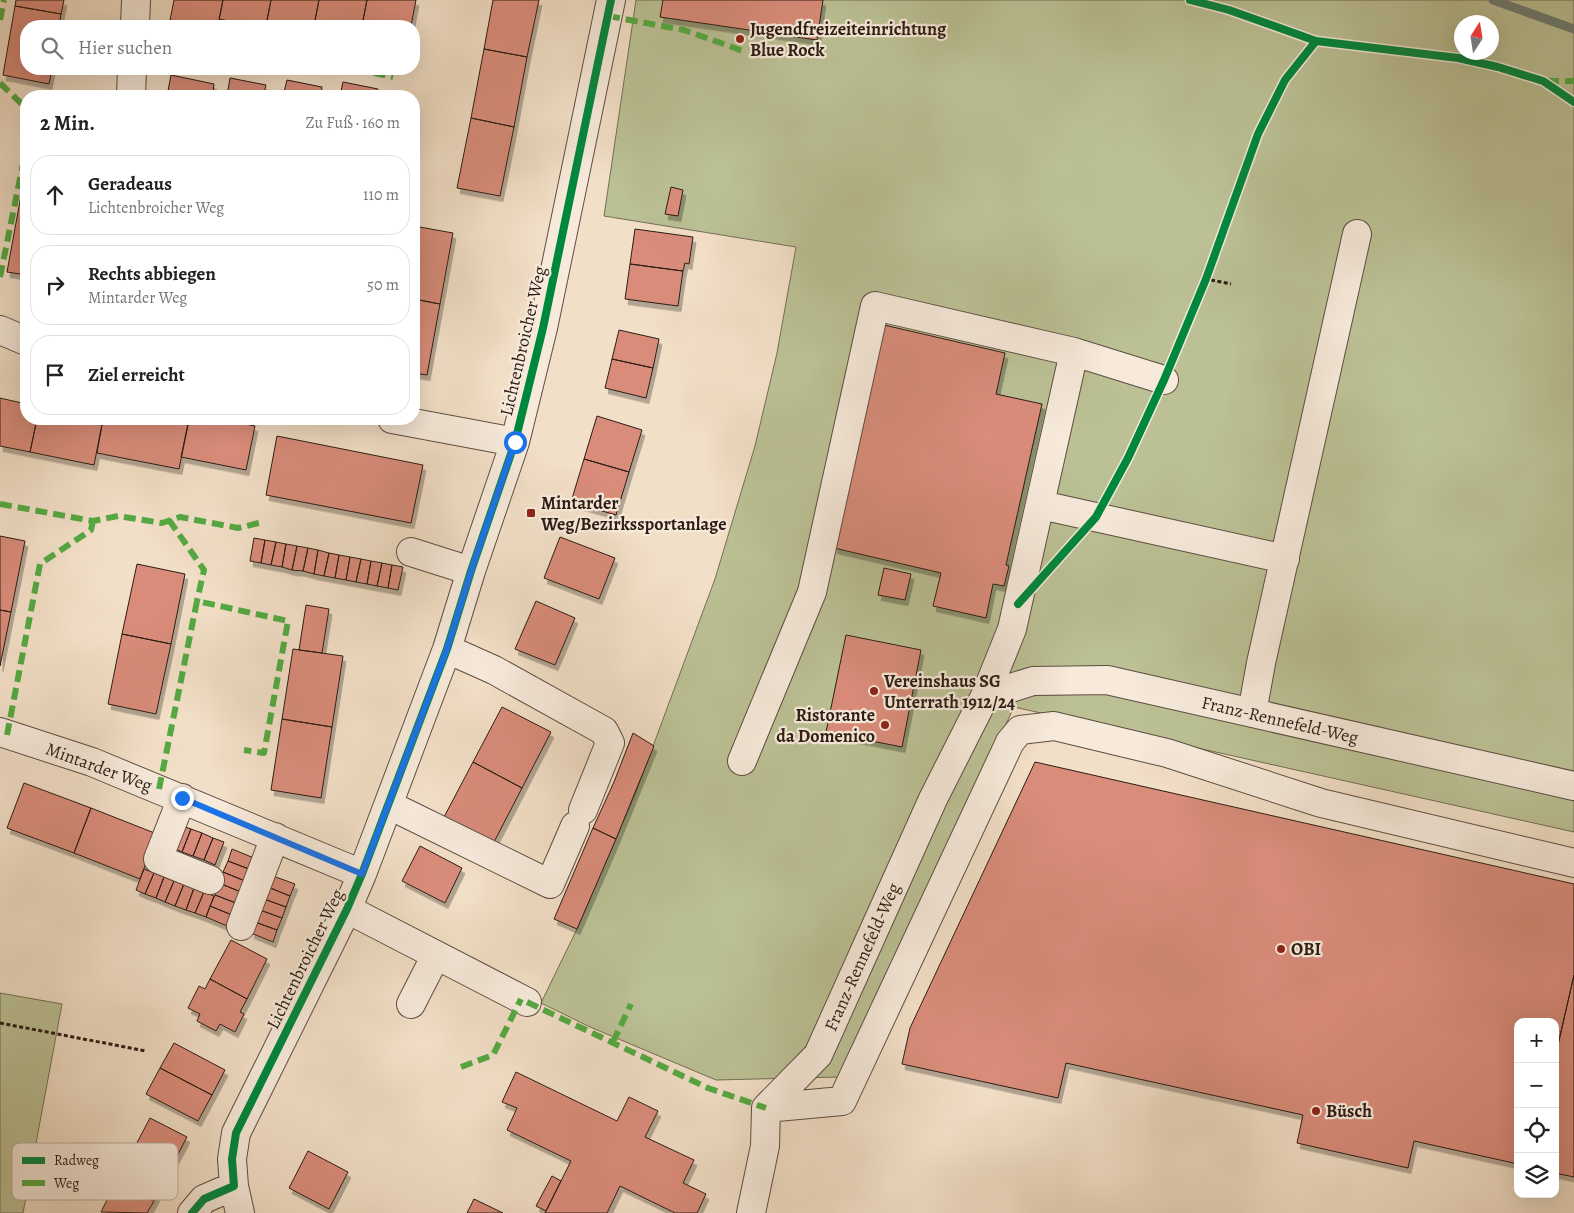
<!DOCTYPE html>
<html lang="de">
<meta charset="utf-8">
<style>
:root{--surface:#fff;--page:#f6f6f6;--text:#222;--muted:#767676;--line:#e0e0e0}
body{margin:0;font-family:Alegreya,serif;background:var(--page);color:var(--text)}
.controls{position:absolute;right:15px;bottom:15px;display:grid;overflow:hidden;border-radius:10px;box-shadow:0 5px 20px #0002}
.controls button{width:45px;height:45px;display:grid;place-items:center;padding:0;border:0;border-bottom:1px solid var(--line);background:var(--surface);color:var(--text);font:25px sans-serif}
.compass{position:absolute;left:1454px;top:15px;width:45px;height:45px;border-radius:50%;background:var(--surface);box-shadow:0 5px 20px #0002;rotate:12deg}
.stop{position:absolute;width:15px;height:15px;margin:-11px;border:4px solid #1a73e8;border-radius:50%;background:#fff}
.stop.end{background:#1a73e8;border-color:#fff;box-shadow:0 1px 5px #0008}
.list{margin:0;padding:0;list-style:none}
h2{display:flex;justify-content:space-between;align-items:center;height:65px;margin:0;padding:0 20px;font-size:21px}
h2 small{font-size:16px;font-weight:400;color:var(--muted)}
.list li{display:grid;grid-template-columns:32px 1fr auto;gap:15px;align-items:center;box-sizing:border-box;height:80px;margin:0 10px 10px;padding:0 10px;border:1px solid var(--line);border-radius:20px}
.list b{display:block;font-size:19px;white-space:nowrap}
.list p{margin:0;font-size:16px;white-space:nowrap;color:var(--muted)}
.list em{font-size:16px;font-style:normal;color:var(--muted)}
.icon{flex:none;width:28px;height:28px;fill:none;stroke:currentColor;stroke-width:2;stroke-linecap:round;stroke-linejoin:round}
.map{position:relative;flex:none;width:1574px;height:1213px;overflow:hidden}
.search{position:absolute;background:var(--surface);box-shadow:0 5px 20px #0002;left:20px;top:20px;width:400px;height:55px;display:flex;align-items:center;gap:12px;box-sizing:border-box;padding:0 18px;border-radius:20px;color:var(--muted);font-size:19px}
.panel{position:absolute;background:var(--surface);box-shadow:0 5px 20px #0002;left:20px;top:90px;width:400px;height:335px;border-radius:20px}
.map>svg:first-child{display:block}
.green{fill:#bbc195;stroke:#736e54;fill-rule:evenodd}
.lines{fill:none;stroke-linecap:round;stroke-linejoin:round}
.stream{stroke:#6e7d73;stroke-width:9}
.building{fill:#d98c7a;stroke:#2b1c14;filter:url(#shadow)}
.minor-casing{stroke:#5d4d41;stroke-width:30}
.path{stroke:#2b1c14;stroke-width:3;stroke-dasharray:4 2.5;stroke-linecap:butt}
.minor{stroke:#f7eadb;stroke-width:28}
.quiet{stroke:#54a942;stroke-width:6;stroke-dasharray:12 6;stroke-linecap:butt}
.cycleway-casing{stroke:#f7eadb;stroke-width:11}
.cycleway{stroke:#00873e;stroke-width:8}
.route{stroke:#1a73e8;stroke-width:6}
.poi-dot{fill:#8f2418;stroke:#f7eadb;stroke-width:2}
.labels{text-anchor:middle;stroke-width:4.5;stroke-linejoin:round;paint-order:stroke}
.poi-label{font-size:18px;font-weight:bold;fill:#2b1c14;stroke:#f7eadb;text-anchor:start}
.street-label{font-size:18px;fill:#2b1c14;stroke:#f7eadb}
.key{fill:#f7eadb;stroke:#baac9f;stroke-width:1}
.key-label{font-size:14px;fill:#2b1c14}
</style>
<div class="map">
<svg width="1574" height="1213" viewBox="0 0 1574 1213">
<defs>
<filter id="shadow"><feDropShadow dx="3" dy="5.5" stdDeviation="0" flood-color="#0004"/></filter>
</defs>
<rect width="100%" height="100%" fill="#f2dfc7"/>
<filter id="stains"><feTurbulence type="fractalNoise" baseFrequency=".004" numOctaves="4"/><feColorMatrix values="0 0 0 0 .2 0 0 0 0 .09 0 0 0 0 .02 0 0 0 .5 -.17"/></filter>
<radialGradient id="worn" r=".72"><stop offset=".6" stop-color="#630" stop-opacity="0"/><stop offset="1" stop-color="#630" stop-opacity=".3"/></radialGradient>
<!-- green -->
<path class="green" d="M636 0H1574V832L1014 707 839 1077 716 1080 590 1027 541 1003 577 929 636 792 715 579 755 446 777 353 796 247 604 216ZM1462 22H1492V52H1462Z
M0 993 62 1004 23 1213H0Z"/>
<g class="lines">
<!-- stream -->
<path class="stream" d="M1493 0 1574 29"/>
</g>
<!-- building -->
<path class="building" d="M16 0H64L61 14 15 6Z
M174 0H223L218 26H199L170 20Z
M223 0H271L266 26H247V25L219 19Z
M271 0H319L314 26H295L267 20Z
M319 0H367L362 26H344L315 20Z
M367 0H416L411 26H392L363 20Z
M493 0H539L527 57 484 49Z
M663 0H823L817 40 660 17Z
M15 6 61 14 59 26H26V69H52L49 84 3 75Z
M484 49 527 57 514 127 471 118Z
M171 75 214 84 213 93 227 96H167Z
M230 78 266 85 264 94 275 96H227Z
M287 80 322 87 321 96H322H283Z
M343 82 378 89 377 96H340Z
M471 118 514 127 500 196 457 188Z
M26 167V202L20 201Z
M671 187 683 190 678 216 665 214Z
M20 201 26 202V275L7 272Z
M414 226 453 233 440 304 414 299Z
M635 229 693 237 689 264 685 263 683 271 630 264Z
M630 264 683 271 678 306 625 299Z
M414 299 440 304 427 375 414 373Z
M884 325 1005 353 996 394 1042 404 1006 565 1009 566 1004 586 993 584 986 618 933 606 941 573 834 548Z
M619 330 659 339 653 368 612 359Z
M612 359 653 368 646 398 605 388Z
M0 398 26 404V419H37L30 452 0 446Z
M597 416 642 430 629 472 584 459Z
M37 419H103L94 465 30 452Z
M103 419H158L188 425 179 469 97 453Z
M189 419H220L255 426 246 470 181 457Z
M277 436 423 465 411 523 266 495Z
M584 459 629 472 616 515 571 502Z
M0 536 25 541 11 612 0 610Z
M560 537 615 558 599 599 544 578Z
M254 538 265 540 261 563 250 561Z
M265 540 276 542 271 565 261 563Z
M276 542 286 544 282 567 271 565Z
M286 544 297 546 292 570 282 567Z
M297 546 308 548 303 571 292 570Z
M308 548 318 550 314 574 303 571Z
M318 550 329 553 324 576 314 574Z
M329 553 339 555 335 578 324 576Z
M339 555 350 557 346 580 335 578Z
M350 557 361 559 356 582 346 580Z
M361 559 371 561 367 584 356 582Z
M371 561 382 563 377 586 367 584Z
M382 563 392 565 388 588 377 586Z
M137 564 185 574 171 644 122 634Z
M392 565 403 567 398 590 388 588Z
M884 568 911 574 905 600 878 595Z
M536 601 575 618 555 665 515 649Z
M306 605 329 609 322 653 299 650Z
M0 610 11 612 0 666Z
M122 634 171 644 156 714 108 704Z
M846 635 921 650 902 747 826 732Z
M293 649 343 656 332 727 282 719Z
M502 707 551 732 522 788 473 762Z
M282 719 332 727 321 798 271 790Z
M633 733 654 746 616 839 593 828 614 782Z
M473 762 522 788 493 844 444 817Z
M1035 762 1574 884V975L1555 1058V1022H1518V1164L1414 1141 1408 1168 1297 1143 1303 1115 1066 1063 1058 1098 902 1064 910 1028Z
M24 783 91 808 74 853 7 828Z
M91 808 157 834 140 879 74 853Z
M180 825 191 829 182 852 171 847Z
M593 828 616 839 577 929 554 919Z
M191 829 202 833 193 856 182 852Z
M202 833 213 838 204 860 193 856Z
M213 838 224 842 215 865 204 860Z
M420 846 462 868 445 903 402 881Z
M232 849 254 858 249 869 228 861Z
M228 861 249 869 245 881 223 872Z
M144 869 154 873 145 894 136 890Z
M223 872 245 881 241 892 219 883Z
M154 873 164 877 156 898 145 894Z
M273 876 295 884 290 896 268 887Z
M164 877 174 881 165 902 156 898Z
M174 881 184 884 175 906 165 902Z
M219 883 241 892 236 903 215 895Z
M184 884 194 888 186 910 175 906Z
M268 887 290 896 286 907 264 899Z
M194 888 204 892 195 913 186 910Z
M204 892 214 896 206 917 195 913Z
M215 895 236 903 232 915 210 906Z
M264 899 286 907 282 918 260 910Z
M210 906 232 915 227 926 206 917Z
M260 910 282 918 277 930 255 922Z
M255 922 277 930 273 942 251 933Z
M231 940 267 959 247 999 210 979Z
M1574 975V1177L1555 1173V1058Z
M210 979 247 999 240 1012 244 1014 235 1032 220 1024 216 1031 197 1021 200 1014 188 1008 199 986 205 989Z
M174 1043 225 1070 212 1095 160 1068Z
M160 1068 212 1095 198 1121 146 1094Z
M516 1072 617 1121 629 1097 658 1111 645 1137 694 1160 683 1183 706 1194 697 1213H675L620 1186 607 1213H545L571 1161 507 1130 517 1108 502 1102Z
M150 1118 187 1137 168 1173 131 1154Z
M308 1151 348 1172 329 1209 289 1188Z
M131 1154 168 1173 154 1201 116 1182Z
M552 1176 561 1181 546 1211 536 1206Z
M116 1182 154 1201 147 1213 101 1212Z
M474 1199 503 1213H467Z"/>
<g class="lines">
<defs>
<path id="minor" d="M135 26 136 0
M131 96 132 69
M0 330 26 341
M392 419 515 442
M1041 505 1285 559
M411 552 471 571
M447 649 494 670 604 731 610 743 583 810
M985 696 1033 681 1107 680 1574 786
M1252 713 1261 663 1357 234
M0 732 92 762 362 874
M742 761 812 592 875 306 1074 352 1164 380
M182 798 158 859 210 880
M389 805 550 884 575 826
M347 909 527 1002
M241 926 275 837
M411 1004 436 955
M766 1108 842 1101 1010 742 1020 730 1054 726 1167 753 1321 803 1574 863
M192 1213 204 1199 234 1186
M240 1213 234 1186 232 1159 236 1133 347 909 362 874 447 649 471 571 515 442 543 328 611 0
M751 1213 765 1146 766 1108 818 1055 933 799 985 696 1012 629 1074 352"/>
</defs>
<!-- minor casing -->
<use href="#minor" class="minor-casing"/>
<!-- path -->
<path class="path" d="M1211 280 1231 284
M0 1023 146 1051"/>
<!-- minor -->
<use href="#minor" class="minor"/>
<!-- quiet -->
<path class="quiet" d="M608 16 684 30 746 52
M0 20 4 0
M210 69H215
M262 69H269
M318 69 332 71 338 69
M356 69 393 77
M1547 81H1574
M0 83 26 108
M0 277 26 149
M0 504 93 521 118 516 162 523 180 517 238 528 263 522
M169 520 204 570 197 601
M7 735 40 564 91 530 93 521
M159 789 197 601 288 621 264 753 244 750
M527 1002 708 1088 766 1108
M613 1042 631 1004
M461 1067 493 1055 521 999"/>
<defs>
<path id="cycleway" d="M1190 0 1229 10 1316 41 1458 58 1498 67 1543 81 1574 102
M1018 604 1096 517 1128 458 1164 380 1206 279 1258 134 1285 80 1316 41
M192 1213 204 1199 234 1186 232 1159 236 1133 347 909 362 874 447 649 471 571 515 442 543 328 611 0"/>
</defs>
<!-- cycleway casing -->
<use href="#cycleway" class="cycleway-casing"/>
<!-- cycleway -->
<use href="#cycleway" class="cycleway"/>
</g>
<g class="lines">
<!-- route -->
<path class="route" d="M182 798 362 874 447 649 471 571 515 442"/>
</g>
<!-- markers -->
<g class="poi-dot">
<circle cx="740" cy="39" r="5"/>
<rect x="526" y="508" width="10" height="10" rx="2.5"/>
<circle cx="874" cy="691" r="5"/>
<circle cx="885" cy="725" r="5"/>
<circle cx="1281" cy="949" r="5"/>
<circle cx="1316" cy="1111" r="5"/>
</g>
<g class="labels">
<!-- poi labels -->
<g class="poi-label">
<text x="750" y="35">Jugendfreizeiteinrichtung<tspan x="750" dy="21">Blue Rock</tspan></text>
<text x="541" y="509">Mintarder<tspan x="541" dy="21">Weg/Bezirkssportanlage</tspan></text>
<text x="884" y="687">Vereinshaus SG<tspan x="884" dy="21">Unterrath 1912/24</tspan></text>
<text x="875" y="721" text-anchor="end">Ristorante<tspan x="875" dy="21">da Domenico</tspan></text>
<text x="1291" y="955">OBI</text>
<text x="1326" y="1117">Büsch</text>
</g>
<!-- street labels -->
<g class="street-label">
<text transform="translate(523 341) rotate(-77)" y="6">Lichtenbroicher Weg</text>
<text transform="translate(1280 720) rotate(13)" y="6">Franz-Rennefeld-Weg</text>
<text transform="translate(99 767) rotate(20)" y="6">Mintarder Weg</text>
<text transform="translate(862 957) rotate(-66)" y="6">Franz-Rennefeld-Weg</text>
<text transform="translate(305 959) rotate(-64)" y="6">Lichtenbroicher Weg</text>
</g>
</g>
<!-- legend -->
<rect x="12" y="1143" width="166" height="57" rx="8" class="key"/>
<rect x="22" y="1157" width="23" height="7" fill="#00873e"/>
<rect x="22" y="1180" width="23" height="6" fill="#54a942"/>
<g class="key-label">
<text x="54" y="1165">Radweg</text>
<text x="54" y="1188">Weg</text>
</g>
<rect width="100%" height="100%" filter="url(#stains)"/>
<rect width="100%" height="100%" fill="url(#worn)"/>
</svg>
<div class="controls">
<button>+</button>
<button>−</button>
<button><svg class="icon" aria-label="locate" viewBox="0 0 24 24"><circle cx="12" cy="12" r="6"/><path d="M12 2v4M12 18v4M2 12h4M18 12h4"/></svg></button>
<button><svg class="icon" aria-label="layers" viewBox="0 0 24 24"><path d="M12 4l9 5-9 5-9-5zM3 14l9 5 9-5"/></svg></button>
</div>
<svg class="compass" viewBox="-18 -18 36 36"><path d="M0-13l5 13h-10z" fill="#e53935"/><path d="M0 13l5-13h-10z" fill="#767676"/></svg>
<div class="stop" style="left:515px;top:442px"></div>
<div class="stop end" style="left:182px;top:798px"></div>
<div class="search"><svg class="icon" aria-label="search" viewBox="0 0 24 24"><circle cx="10" cy="10" r="6"/><path d="M15 15l6 6"/></svg>Hier suchen</div>
<section class="panel">
<h2>2 Min.<small>Zu Fuß · 160 m</small></h2>
<ul class="list">
<li><svg class="icon" aria-label="ahead" viewBox="0 0 24 24"><path d="M12 20V5M6 11l6-6 6 6"/></svg><div><b>Geradeaus</b><p>Lichtenbroicher Weg</p></div><em>110 m</em></li>
<li><svg class="icon" aria-label="right" viewBox="0 0 24 24"><path d="M7 20v-9h11M14 6l5 5-5 5"/></svg><div><b>Rechts abbiegen</b><p>Mintarder Weg</p></div><em>50 m</em></li>
<li><svg class="icon" aria-label="arrive" viewBox="0 0 24 24"><path d="M6 21V4h12l-3 4 3 4H6"/></svg><div><b>Ziel erreicht</b></div></li>
</ul>
</section>
</div>
